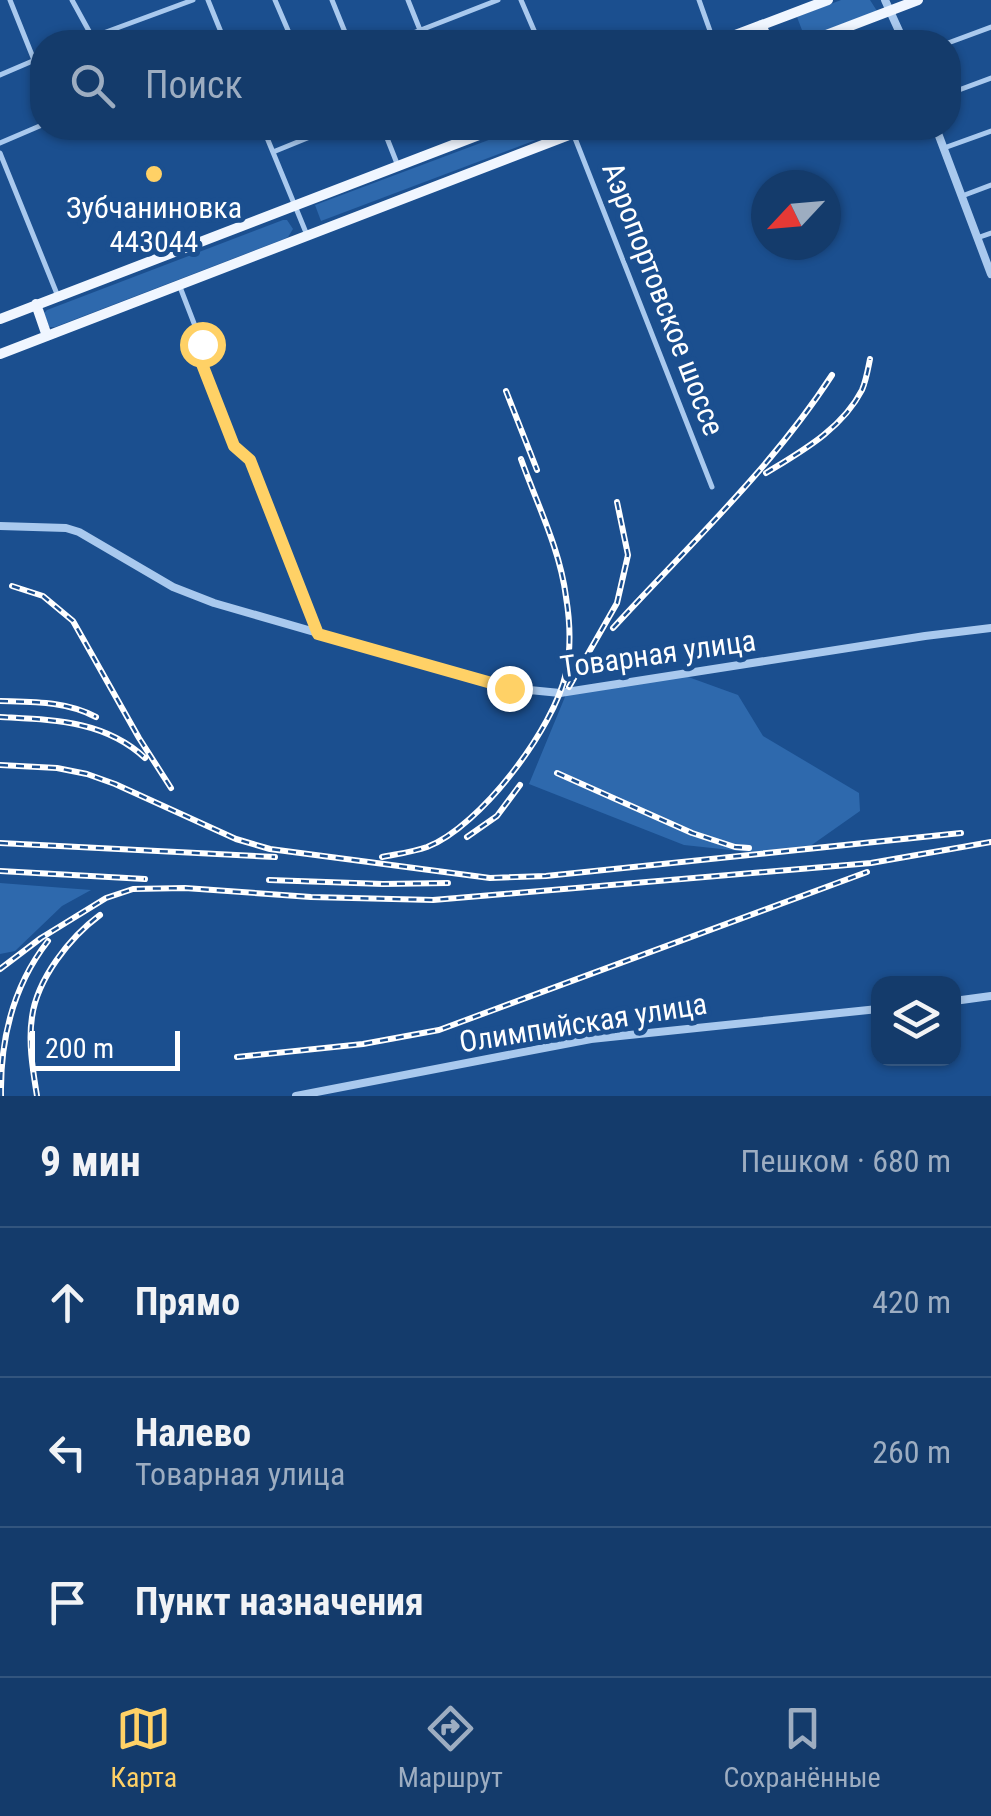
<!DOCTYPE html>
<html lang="ru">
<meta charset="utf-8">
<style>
:root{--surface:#143b6b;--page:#1d4271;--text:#f1f3f6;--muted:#9dadc1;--line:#33557e;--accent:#ffd166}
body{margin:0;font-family:"Roboto Condensed",sans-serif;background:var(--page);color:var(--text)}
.controls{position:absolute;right:30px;bottom:30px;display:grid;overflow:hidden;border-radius:20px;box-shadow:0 2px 8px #0004}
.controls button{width:90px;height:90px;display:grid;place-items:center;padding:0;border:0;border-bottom:2px solid var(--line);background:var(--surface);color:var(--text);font:50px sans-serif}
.compass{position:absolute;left:751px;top:170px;width:90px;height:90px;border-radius:50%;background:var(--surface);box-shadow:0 2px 8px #0004;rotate:244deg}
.scale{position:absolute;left:30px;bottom:25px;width:150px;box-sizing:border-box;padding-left:10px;border:5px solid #fff;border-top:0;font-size:28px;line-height:35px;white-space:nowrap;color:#fff;-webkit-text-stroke:8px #1b4f8f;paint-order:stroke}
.stop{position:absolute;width:30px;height:30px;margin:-22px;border:8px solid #ffd166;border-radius:50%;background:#fff}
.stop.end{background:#ffd166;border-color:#fff;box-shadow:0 2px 10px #0008}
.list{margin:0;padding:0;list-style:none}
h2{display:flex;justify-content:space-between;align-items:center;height:130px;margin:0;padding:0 40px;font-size:42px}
h2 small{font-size:32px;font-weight:400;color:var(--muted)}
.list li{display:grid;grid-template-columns:65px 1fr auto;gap:30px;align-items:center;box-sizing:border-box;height:150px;padding:0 40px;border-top:2px solid var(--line)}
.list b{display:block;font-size:38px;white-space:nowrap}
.list p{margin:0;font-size:32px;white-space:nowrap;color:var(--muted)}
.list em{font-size:32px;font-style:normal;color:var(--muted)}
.icon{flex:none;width:55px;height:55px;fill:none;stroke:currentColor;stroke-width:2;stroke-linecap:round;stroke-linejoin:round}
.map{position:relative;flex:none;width:991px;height:1096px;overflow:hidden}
.search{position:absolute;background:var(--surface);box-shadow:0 2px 8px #0004;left:30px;right:30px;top:30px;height:110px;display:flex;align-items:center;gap:25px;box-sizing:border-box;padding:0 35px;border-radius:40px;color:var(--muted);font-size:38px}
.sheet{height:580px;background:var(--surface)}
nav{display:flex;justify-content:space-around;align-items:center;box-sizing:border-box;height:140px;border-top:2px solid var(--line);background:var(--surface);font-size:28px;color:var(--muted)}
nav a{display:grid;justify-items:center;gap:5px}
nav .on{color:var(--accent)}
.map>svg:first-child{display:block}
.green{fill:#2e69ad}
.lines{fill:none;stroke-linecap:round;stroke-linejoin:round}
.minor{stroke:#a9c9ee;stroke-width:5}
.tertiary{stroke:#a9c9ee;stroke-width:8}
.primary{stroke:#f0f6ff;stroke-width:10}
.rail-casing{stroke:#fff;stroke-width:6}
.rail{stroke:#1b4f8f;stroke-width:2.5;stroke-dasharray:8;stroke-linecap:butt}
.route{stroke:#ffd166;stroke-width:12}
.poi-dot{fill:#ffd166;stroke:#1b4f8f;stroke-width:4}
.labels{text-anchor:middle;stroke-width:10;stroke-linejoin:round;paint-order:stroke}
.poi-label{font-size:30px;fill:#fff;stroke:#1b4f8f}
.street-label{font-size:30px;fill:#fff;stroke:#1b4f8f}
</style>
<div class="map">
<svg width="991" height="1096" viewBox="0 0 991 1096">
<rect width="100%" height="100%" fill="#1b4f8f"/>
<!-- green -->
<path class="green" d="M841 0H870L877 11 805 38 797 17Z
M521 128 565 129 321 221 315 205Z
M283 220H287L293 229 288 237 284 239 55 327H49L44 313 47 310Z
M680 674 738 695 763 736 859 793 860 811 806 849 759 853 684 845 529 784 567 692Z
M0 883 91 890 62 906 15 951 0 954Z"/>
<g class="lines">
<!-- minor -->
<path class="minor" d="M10 0 34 60
M72 0 95 42
M208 0 225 42
M275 0 293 42
M332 0 349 42
M408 0 420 30
M521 0 539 42
M699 0 714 42
M79 42 193 0
M390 42 498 0
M948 43 991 27
M0 75 42 57
M948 94 991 78
M263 128 307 235
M383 128 398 166
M571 128 712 487
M0 143 42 125
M944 148 991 131
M273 152 332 128
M0 153 57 294
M962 196 991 185
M977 238 991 233
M180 287 202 344V364L234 447 250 460 316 631"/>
<!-- tertiary -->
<path class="tertiary" d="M885 0 904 42
M936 128 991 274
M0 526 66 528 79 532 173 587 214 603 509 688 560 693 925 636 991 628
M954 1001 991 996
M296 1096 591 1039 878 1009"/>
<!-- primary -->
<path class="primary" d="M761 25 769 42
M717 42 828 0
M808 42 918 0
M36 304 47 336
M0 319 497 128
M0 354 587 128"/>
<defs>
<path id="rail" d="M506 391 537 470
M766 473C802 451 842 429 862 390 866 381 868 369 870 359
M12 586 43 596 73 621 139 738 171 788
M613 628C689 545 771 469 832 375
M569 687 617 603 628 555 617 502
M0 701C33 702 66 701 96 717
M0 717C53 720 104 720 145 758
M0 765 57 768 87 774 115 784 236 839 270 849 490 878 546 876 961 833
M557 773 692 833 735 847 749 848
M467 837 497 816 520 785
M0 843 275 857
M382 857C397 854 413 852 427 847 481 826 554 728 566 673 571 649 570 621 566 597 560 549 537 504 521 459
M0 871 145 879
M269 880 383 884 448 883
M0 969 41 938 106 898 133 889 185 888 311 897 433 900 871 863 991 842
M237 1057 363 1044 439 1030 867 872
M1 1096C0 1039 13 986 48 941
M37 1096C33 1071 28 1043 32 1017 37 979 70 937 100 915"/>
</defs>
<!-- rail casing -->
<use href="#rail" class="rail-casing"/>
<!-- rail -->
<use href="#rail" class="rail"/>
</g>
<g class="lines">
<!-- route -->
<path class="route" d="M202 344V364L234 446 250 460 318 634 509 688"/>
</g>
<!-- markers -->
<circle class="poi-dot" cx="154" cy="174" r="10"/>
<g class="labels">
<!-- poi labels -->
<g class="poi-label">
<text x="154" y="218">Зубчаниновка<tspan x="154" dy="34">443044</tspan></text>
</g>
<!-- street labels -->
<g class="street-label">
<text transform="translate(663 299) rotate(69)" y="10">Аэропортовское шоссе</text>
<text transform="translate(658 654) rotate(-8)" y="10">Товарная улица</text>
<text transform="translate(583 1023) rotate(-9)" y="10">Олимпийская улица</text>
</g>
</g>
</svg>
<div class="controls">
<button><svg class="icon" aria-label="layers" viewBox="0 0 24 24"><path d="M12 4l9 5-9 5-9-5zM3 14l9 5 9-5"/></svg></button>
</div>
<svg class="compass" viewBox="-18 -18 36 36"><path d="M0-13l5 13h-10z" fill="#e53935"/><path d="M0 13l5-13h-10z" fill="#9dadc1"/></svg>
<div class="scale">200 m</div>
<div class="stop" style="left:202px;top:344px"></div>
<div class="stop end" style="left:509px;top:688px"></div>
<div class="search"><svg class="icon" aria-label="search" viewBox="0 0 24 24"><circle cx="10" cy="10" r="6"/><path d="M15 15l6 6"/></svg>Поиск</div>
</div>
<section class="sheet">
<h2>9 мин<small>Пешком · 680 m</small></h2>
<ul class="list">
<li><svg class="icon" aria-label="ahead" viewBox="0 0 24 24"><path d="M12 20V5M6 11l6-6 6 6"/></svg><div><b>Прямо</b></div><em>420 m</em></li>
<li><svg class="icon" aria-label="left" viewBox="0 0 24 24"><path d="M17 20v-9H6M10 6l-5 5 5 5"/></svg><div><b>Налево</b><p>Товарная улица</p></div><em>260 m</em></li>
<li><svg class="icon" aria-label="arrive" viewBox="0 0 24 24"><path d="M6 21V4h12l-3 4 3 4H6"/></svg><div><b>Пункт назначения</b></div></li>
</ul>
</section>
<nav>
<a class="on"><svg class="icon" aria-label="map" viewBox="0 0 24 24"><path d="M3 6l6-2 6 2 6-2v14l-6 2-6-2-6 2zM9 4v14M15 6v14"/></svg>Карта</a>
<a><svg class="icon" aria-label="directions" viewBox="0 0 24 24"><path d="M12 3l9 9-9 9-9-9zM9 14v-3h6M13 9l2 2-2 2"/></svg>Маршрут</a>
<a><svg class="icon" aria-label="saved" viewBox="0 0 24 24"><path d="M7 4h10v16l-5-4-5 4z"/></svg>Сохранённые</a>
</nav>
